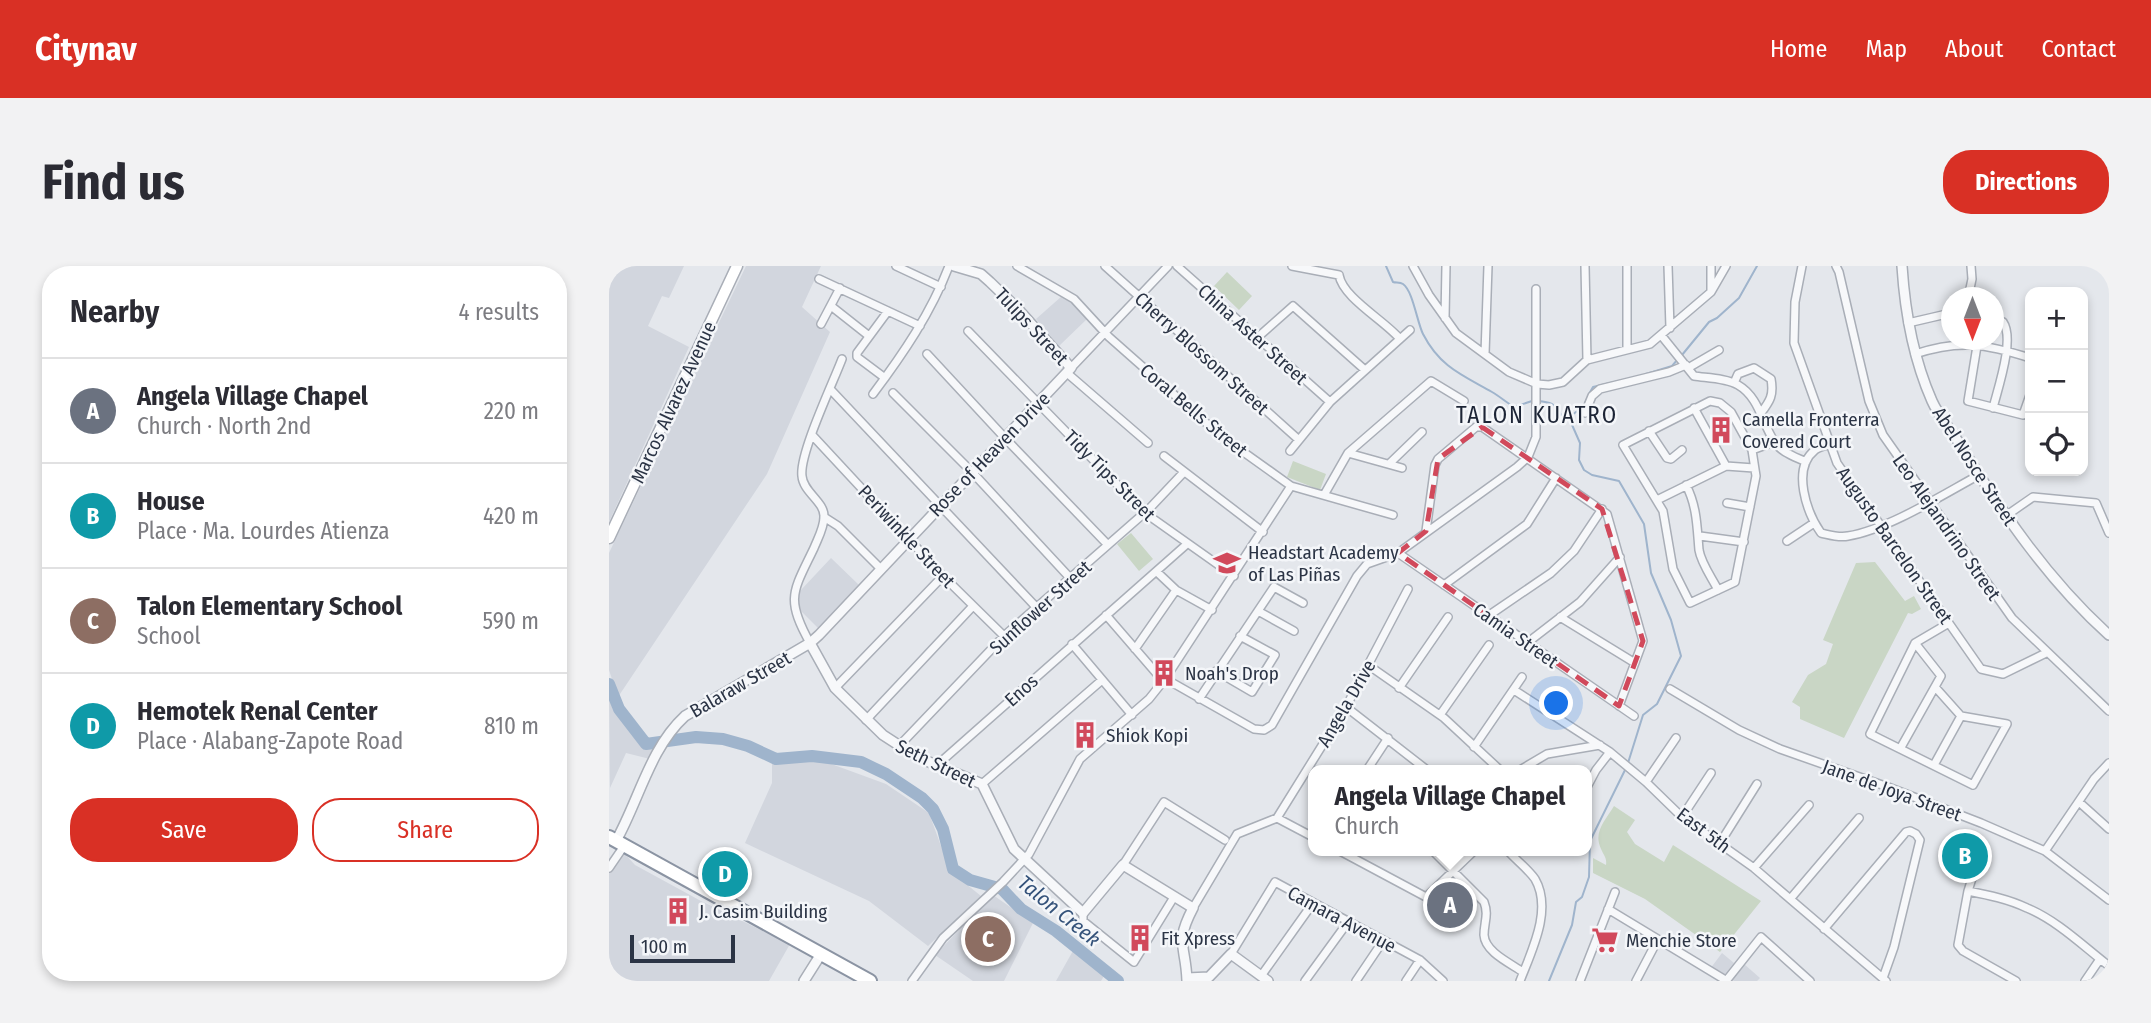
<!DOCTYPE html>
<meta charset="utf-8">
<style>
:root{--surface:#fff;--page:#f2f2f3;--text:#2b2b33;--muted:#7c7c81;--line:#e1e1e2;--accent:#d93025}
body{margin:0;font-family:"Fira Sans Condensed",sans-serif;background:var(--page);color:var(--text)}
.controls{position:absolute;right:21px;top:21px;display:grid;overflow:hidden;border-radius:14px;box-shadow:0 4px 10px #0003}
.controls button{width:63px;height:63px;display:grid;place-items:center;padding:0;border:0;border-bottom:2px solid var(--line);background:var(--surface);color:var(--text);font:35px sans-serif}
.compass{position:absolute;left:1332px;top:21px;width:63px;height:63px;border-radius:50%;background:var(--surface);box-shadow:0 4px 10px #0003;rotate:180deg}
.scale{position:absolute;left:21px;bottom:18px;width:105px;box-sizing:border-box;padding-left:7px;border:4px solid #2b3445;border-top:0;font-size:19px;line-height:24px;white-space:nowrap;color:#2b3445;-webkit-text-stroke:5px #f4f6f9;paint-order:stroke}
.you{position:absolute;left:948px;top:438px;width:24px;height:24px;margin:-18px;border:5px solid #fff;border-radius:50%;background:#1a73e8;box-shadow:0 0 0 10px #1a73e833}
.badge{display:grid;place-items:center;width:46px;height:46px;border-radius:50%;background:var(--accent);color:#fff;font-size:23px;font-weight:700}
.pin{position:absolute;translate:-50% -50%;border:4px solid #fff;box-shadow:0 2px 7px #0006}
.popup{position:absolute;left:699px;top:499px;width:284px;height:91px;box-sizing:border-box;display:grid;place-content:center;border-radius:14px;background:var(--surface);filter:drop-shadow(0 2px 5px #0005);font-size:23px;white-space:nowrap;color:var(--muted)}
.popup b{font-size:26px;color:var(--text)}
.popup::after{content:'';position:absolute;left:50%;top:100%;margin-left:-14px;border:14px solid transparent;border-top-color:var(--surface)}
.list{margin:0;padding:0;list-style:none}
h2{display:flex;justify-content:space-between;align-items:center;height:91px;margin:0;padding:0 28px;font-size:30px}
h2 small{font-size:23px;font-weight:400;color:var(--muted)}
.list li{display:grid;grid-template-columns:46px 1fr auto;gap:21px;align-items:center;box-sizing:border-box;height:105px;padding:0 28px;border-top:2px solid var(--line)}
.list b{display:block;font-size:26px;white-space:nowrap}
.list p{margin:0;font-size:23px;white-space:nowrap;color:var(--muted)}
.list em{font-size:23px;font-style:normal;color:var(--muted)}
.actions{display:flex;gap:14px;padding:21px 28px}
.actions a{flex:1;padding:16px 0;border:2px solid var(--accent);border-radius:28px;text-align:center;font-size:24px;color:var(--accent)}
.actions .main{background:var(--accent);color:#fff}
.icon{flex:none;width:38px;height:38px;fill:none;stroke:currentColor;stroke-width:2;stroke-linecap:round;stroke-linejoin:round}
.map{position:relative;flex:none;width:1500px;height:715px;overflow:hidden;border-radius:28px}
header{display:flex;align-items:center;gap:42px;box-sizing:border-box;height:98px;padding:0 35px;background:var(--accent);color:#fff}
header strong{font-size:33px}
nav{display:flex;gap:38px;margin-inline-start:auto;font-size:24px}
.intro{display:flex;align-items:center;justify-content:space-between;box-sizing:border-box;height:168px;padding:0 42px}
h1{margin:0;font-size:49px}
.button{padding:18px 32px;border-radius:28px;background:var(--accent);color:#fff;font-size:24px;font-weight:700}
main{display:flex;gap:42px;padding:0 42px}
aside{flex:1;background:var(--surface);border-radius:28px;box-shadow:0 4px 10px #0003}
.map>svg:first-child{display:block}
.built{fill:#d2d6de}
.green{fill:#c9d6c5}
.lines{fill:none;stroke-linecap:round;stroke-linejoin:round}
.stream{stroke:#9fb4cc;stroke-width:2}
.river{stroke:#9fb4cc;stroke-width:12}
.minor-casing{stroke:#a9aeb7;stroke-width:10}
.tertiary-casing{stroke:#a9aeb7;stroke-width:12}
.secondary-casing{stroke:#a9aeb7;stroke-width:13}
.trunk-casing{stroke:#8b94a3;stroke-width:16}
.minor{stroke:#f7f8fa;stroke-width:7}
.tertiary{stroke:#f7f8fa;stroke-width:9}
.secondary{stroke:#fff;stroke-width:10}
.trunk{stroke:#fff;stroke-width:12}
.marked{fill:none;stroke:#d1495b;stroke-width:5;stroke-dasharray:14 9;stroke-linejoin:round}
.labels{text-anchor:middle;stroke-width:5;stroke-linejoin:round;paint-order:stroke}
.street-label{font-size:19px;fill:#2b3445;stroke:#f4f6f9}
.poi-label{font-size:19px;fill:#2b3445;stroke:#f4f6f9;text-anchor:start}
.water-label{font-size:21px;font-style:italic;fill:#34527a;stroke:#f4f6f9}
.quarter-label{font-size:23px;letter-spacing:2px;fill:#1d2536;stroke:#f4f6f9}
</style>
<header>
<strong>Citynav</strong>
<nav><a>Home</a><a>Map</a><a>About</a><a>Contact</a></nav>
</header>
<div class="intro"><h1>Find us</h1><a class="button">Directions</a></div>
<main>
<aside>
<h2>Nearby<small>4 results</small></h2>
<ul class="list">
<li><span class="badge" style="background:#6b7280">A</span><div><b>Angela Village Chapel</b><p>Church · North 2nd</p></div><em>220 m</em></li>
<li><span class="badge" style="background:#0f9aa8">B</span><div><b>House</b><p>Place · Ma. Lourdes Atienza</p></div><em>420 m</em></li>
<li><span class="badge" style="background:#8d6e63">C</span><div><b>Talon Elementary School</b><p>School</p></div><em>590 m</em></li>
<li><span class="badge" style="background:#0f9aa8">D</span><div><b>Hemotek Renal Center</b><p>Place · Alabang-Zapote Road</p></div><em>810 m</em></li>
</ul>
<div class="actions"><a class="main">Save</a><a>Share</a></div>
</aside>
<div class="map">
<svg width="1500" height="715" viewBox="0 0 1500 715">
<rect width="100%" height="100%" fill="#e4e7ec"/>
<!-- built -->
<path class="built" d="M0 0H75L60 32 53 30 39 60 80 81 0 256Z
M137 0H212L193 41 221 66 158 208 9 431 0 404V287Z
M453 30 469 42 478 53 450 80 427 53Z
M222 292 250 319 209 362 188 341 189 332 191 325Z
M0 425 4 444 37 477 48 480 41 493 17 487 1 522Z
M206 492 277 518 320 547 341 605 372 630 319 680 260 635 136 577 163 517V497Z
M15 587 26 599 92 635 181 678 160 715H0V607Z
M384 629 424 657 395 715H364L326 689Z
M465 683 495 710 492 715H447Z
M1113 687 1125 697 1135 698 1151 712 1148 715H1125L1101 703Z"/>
<!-- green -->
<path class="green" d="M618 6 643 30 630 44 605 20Z
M684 195 717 208 711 224 678 211Z
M522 267 544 293 530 305 508 278Z
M1266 296 1296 335 1305 330 1312 343 1303 348 1299 347 1235 472 1191 453V441L1183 436 1199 409 1217 398 1224 378 1214 374 1247 297Z
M1005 540 1026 554 1018 566 1026 578 1055 596 1064 579 1152 635 1111 686 1036 633 984 607V592L997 599C998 592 995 590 992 583 984 566 996 555 1005 540Z"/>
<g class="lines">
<!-- stream -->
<path class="stream" d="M777 0 784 16C787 17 791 16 794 18 804 25 808 56 814 68 831 101 853 109 883 126 890 130 897 136 905 141L923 135
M1073 89 1100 56 1108 52 1130 32 1148 0
M1037 108 1063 100 1069 93
M980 128 984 121 1018 113
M929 135C940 136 947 137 952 149L960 152 971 177 970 194 975 204 983 209 1010 215 1035 258 1042 307 1062 354 1072 390 1048 438 1034 449 1019 497
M960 151 974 141 978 133
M940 715 963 659 967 636 973 631 980 611 981 575 1017 502"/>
<!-- river -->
<path class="river" d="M0 418 10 443 37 478 87 471 114 473 139 480 167 493 203 490 252 496 277 508 313 532 324 543 334 563 344 603 361 614 393 623 412 643 447 665 509 715"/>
<defs>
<path id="minor" d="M287 0 332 21
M408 0 465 33 500 71 612 170 682 220 784 249
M496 0 690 174
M568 0 721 136
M683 0 730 9
M804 0 820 29 847 67 900 106 928 118 940 119 954 116 978 94 1041 78 1102 26 1117 0
M976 0 978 94
M1018 0V83
M1059 0 1061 62
M1102 0V24
M1193 0 1186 36 1185 77 1228 197 1372 403 1394 408 1437 387
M1227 0 1230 6 1260 135 1274 169 1403 352 1500 445
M730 9C734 32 775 54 791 73
M210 13 311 60
M1359 32 1363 13 1362 0
M222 40 260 70
M836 52 837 0
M1299 57 1342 47
M212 58 231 22
M359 65 536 247 625 310
M1052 69 1085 110C1098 112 1117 112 1129 119 1150 131 1153 157 1165 175 1171 186 1187 191 1197 196
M649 71 684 40 756 104
M1368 80 1359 135 1414 149 1421 129
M318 88 395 171 499 279
M876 88 879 0
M1306 88C1351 73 1377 78 1421 92
M462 102 559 0
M1079 102 1110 84
M458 107 539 177
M276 112 248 91V87L279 45
M1125 117 1129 108 1145 102 1162 113C1165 129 1161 135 1152 147
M222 124 428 342
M284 127 363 206 462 313
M264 128C294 88 322 47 340 0
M1101 135 1111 137 1122 146 1143 184 1147 210 1126 316 1081 337 1064 303 1054 245 1014 179Z
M1085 142 1117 200
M1384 142C1389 122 1406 73 1394 56L1384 54
M976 147 983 130 991 123 1060 106 1077 99
M1040 165 1058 192 1062 193 1073 184
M203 169 334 310 395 370
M1222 178C1218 179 1210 181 1206 184 1182 203 1198 247 1212 267 1221 269 1230 272 1239 270 1278 264 1335 228 1370 209
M1143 184 1165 176
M681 185 721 136 801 64
M739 187 793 202
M555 190 654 266
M780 198 813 166
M1077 219C1088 240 1088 261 1090 284 1092 297 1103 312 1109 324
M715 229 739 187 822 115 855 135
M1048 234 1117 200 1145 202
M1118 237 1141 241
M1398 249 1424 231 1487 237 1500 267
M215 251 229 260 272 303
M817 265 826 199 829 193 867 161H873L998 248 1034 375 1010 440
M1091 270 1135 276
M1178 275 1205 257
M789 287 1025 450
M548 306 567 324 603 344
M835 319 918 258 947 212
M649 345 685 365
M497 349 548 408 645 463 655 464 663 459 748 310 758 298 789 287 908 201 919 191 927 171V23
M879 350 942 307 965 285 993 243
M951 351 1026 397
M201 377C176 332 184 326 205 282 209 272 215 262 215 251 216 236 194 226 193 210 190 188 224 117 233 93
M918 377 971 336 1011 291
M463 378 523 449
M526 383 567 324
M759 399 835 452 891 504
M607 405 643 426 666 389 631 370
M226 422 334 310
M790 422 839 351
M1327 422 1352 450 1398 458 1364 519 1261 468 1306 377 1340 357
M1061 423 1130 464 1171 483 1279 521 1372 557 1436 585 1500 634
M905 424 1001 486 1037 516 1073 551 1145 602 1277 715
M590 433 665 321 694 337
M737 441 818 504
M831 449 880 379
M257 454 364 340
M290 480 395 370 541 242 575 206
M865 481 913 411
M1291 483 1332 410 1306 377
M1325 499 1352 450
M327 500 578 278
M758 504 779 472
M911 504 938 488 991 479
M1037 516 1067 472
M373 518 493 414
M978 521 987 504 1001 486
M1470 536 1500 563
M1073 551 1102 507
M668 552 704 571
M1111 577 1148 518
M731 585 817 631 865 585
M824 585 875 636C880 649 875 656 875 669 876 686 901 697 914 706
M899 585C907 594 919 603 926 613 944 644 922 686 911 715
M1436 585 1485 513 1500 497
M1371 587 1359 625 1349 679 1354 685 1407 715
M514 599 555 536 616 574
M0 602 15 580
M1145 602 1200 539
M1359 625C1379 629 1399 633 1418 642 1449 655 1474 680 1500 700
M1182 632 1250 552
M584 642 628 568 668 552 737 441 799 323
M999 643 1118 715
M474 647V655L525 696 565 631
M1215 663 1297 566 1301 565 1307 568 1311 574 1285 681 1274 712
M622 688 666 616 811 694 834 715
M652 710 704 637
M303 715 334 672 394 616 420 588 471 493 540 433 556 413 682 220
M696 715 739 656
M747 715 774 675
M797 715 811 694
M971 715 1006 626
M1027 715 1048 675
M1117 715 1152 671 1201 715
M1476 715 1491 693"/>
<path id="tertiary" d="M1293 0C1296 47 1304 92 1323 135 1330 151 1343 165 1352 180 1394 248 1440 315 1500 369
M201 377 226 422 274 469 308 491 373 518 405 583 474 647 514 599 584 642C565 678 577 679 578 715
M7 575C30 534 41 482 76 450L201 377 210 369 462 102 408 42 381 16 372 8 345 0
M578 712 600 711 622 688 659 715
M195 715 212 688"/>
<path id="secondary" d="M0 272 128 0"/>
<path id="trunk" d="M0 571 261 715"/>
</defs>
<!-- minor casing -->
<use href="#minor" class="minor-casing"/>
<!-- tertiary casing -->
<use href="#tertiary" class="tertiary-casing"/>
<!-- secondary casing -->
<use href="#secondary" class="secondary-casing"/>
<!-- trunk casing -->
<use href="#trunk" class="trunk-casing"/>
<!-- minor -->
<use href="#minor" class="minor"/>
<!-- tertiary -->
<use href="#tertiary" class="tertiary"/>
<!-- secondary -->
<use href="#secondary" class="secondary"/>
<!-- trunk -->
<use href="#trunk" class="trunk"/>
</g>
<!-- marked area -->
<path class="marked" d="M873 161 993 243 1034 375 1010 440 789 287 817 265 829 193Z"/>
<!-- icons -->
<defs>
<symbol id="building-bare" viewBox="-9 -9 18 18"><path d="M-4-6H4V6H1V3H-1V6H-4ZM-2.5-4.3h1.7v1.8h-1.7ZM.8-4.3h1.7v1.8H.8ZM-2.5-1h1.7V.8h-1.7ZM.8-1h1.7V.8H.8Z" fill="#d1495b" stroke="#f4f6f9" stroke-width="2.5" paint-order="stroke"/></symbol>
<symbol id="school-bare" viewBox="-9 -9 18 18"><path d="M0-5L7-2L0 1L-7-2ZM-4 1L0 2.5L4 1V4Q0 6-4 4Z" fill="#d1495b" stroke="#f4f6f9" stroke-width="2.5" paint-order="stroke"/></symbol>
<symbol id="supermarket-bare" viewBox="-9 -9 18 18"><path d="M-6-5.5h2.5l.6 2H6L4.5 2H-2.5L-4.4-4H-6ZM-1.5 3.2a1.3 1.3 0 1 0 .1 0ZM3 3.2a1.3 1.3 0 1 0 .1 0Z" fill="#d1495b" stroke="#f4f6f9" stroke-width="2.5" paint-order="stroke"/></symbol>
</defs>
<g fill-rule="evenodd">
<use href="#building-bare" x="1093" y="145" width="38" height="38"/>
<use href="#school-bare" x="599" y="278" width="38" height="38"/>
<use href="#building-bare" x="536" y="388" width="38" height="38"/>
<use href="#building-bare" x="457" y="450" width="38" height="38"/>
<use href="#building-bare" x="50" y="626" width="38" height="38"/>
<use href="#building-bare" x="512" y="653" width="38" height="38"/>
<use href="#supermarket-bare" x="977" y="655" width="38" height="38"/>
</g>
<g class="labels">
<!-- street labels -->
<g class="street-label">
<text transform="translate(423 60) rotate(47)" y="7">Tulips Street</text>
<text transform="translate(644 68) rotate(42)" y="7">China Aster Street</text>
<text transform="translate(593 87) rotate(42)" y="7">Cherry Blossom Street</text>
<text transform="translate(64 136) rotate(-65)" y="7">Marcos Alvarez Avenue</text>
<text transform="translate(585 144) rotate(40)" y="7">Coral Bells Street</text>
<text transform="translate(380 188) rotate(-46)" y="7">Rose of Heaven Drive</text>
<text transform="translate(1366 200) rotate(57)" y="7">Abel Nosce Street</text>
<text transform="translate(501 209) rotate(45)" y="7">Tidy Tips Street</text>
<text transform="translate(1338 261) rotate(55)" y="7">Leo Alejandrino Street</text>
<text transform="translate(298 270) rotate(47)" y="7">Periwinkle Street</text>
<text transform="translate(1286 279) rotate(55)" y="7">Augusto Barcelon Street</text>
<text transform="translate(431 341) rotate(-42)" y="7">Sunflower Street</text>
<text transform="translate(907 369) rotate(35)" y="7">Camia Street</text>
<text transform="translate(131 418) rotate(-30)" y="7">Balaraw Street</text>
<text transform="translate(412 424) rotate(-42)" y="7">Enos</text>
<text transform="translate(737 437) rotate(-60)" y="7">Angela Drive</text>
<text transform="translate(327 497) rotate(26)" y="7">Seth Street</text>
<text transform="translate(1283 524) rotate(20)" y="7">Jane de Joya Street</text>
<text transform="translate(1095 564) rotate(37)" y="7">East 5th</text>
<text transform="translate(733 653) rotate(28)" y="7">Camara Avenue</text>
</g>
<!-- poi labels -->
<g class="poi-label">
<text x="1133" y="160">Camella Fronterra<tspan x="1133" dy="22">Covered Court</tspan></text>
<text x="639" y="293">Headstart Academy<tspan x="639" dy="22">of Las Piñas</tspan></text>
<text x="576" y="414">Noah's Drop</text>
<text x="497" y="476">Shiok Kopi</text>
<text x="90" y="652">J. Casim Building</text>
<text x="552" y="679">Fit Xpress</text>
<text x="1017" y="681">Menchie Store</text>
</g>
<!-- water labels -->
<g class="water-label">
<text transform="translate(450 645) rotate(39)" y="7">Talon Creek</text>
</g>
<!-- quarter labels -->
<g class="quarter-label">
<text x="928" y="157">TALON KUATRO</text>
</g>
</g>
</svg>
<div class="controls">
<button>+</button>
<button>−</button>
<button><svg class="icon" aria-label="locate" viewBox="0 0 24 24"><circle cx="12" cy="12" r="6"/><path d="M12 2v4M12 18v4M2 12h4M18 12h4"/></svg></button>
</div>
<svg class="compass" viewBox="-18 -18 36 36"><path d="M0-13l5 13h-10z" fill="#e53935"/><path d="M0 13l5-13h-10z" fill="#7c7c81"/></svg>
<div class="scale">100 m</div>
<div class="you"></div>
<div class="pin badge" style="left:841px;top:639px;background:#6b7280">A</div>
<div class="popup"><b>Angela Village Chapel</b>Church</div>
<div class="pin badge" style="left:1356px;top:590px;background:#0f9aa8">B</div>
<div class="pin badge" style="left:379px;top:673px;background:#8d6e63">C</div>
<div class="pin badge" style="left:116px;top:608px;background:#0f9aa8">D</div>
</div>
</main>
